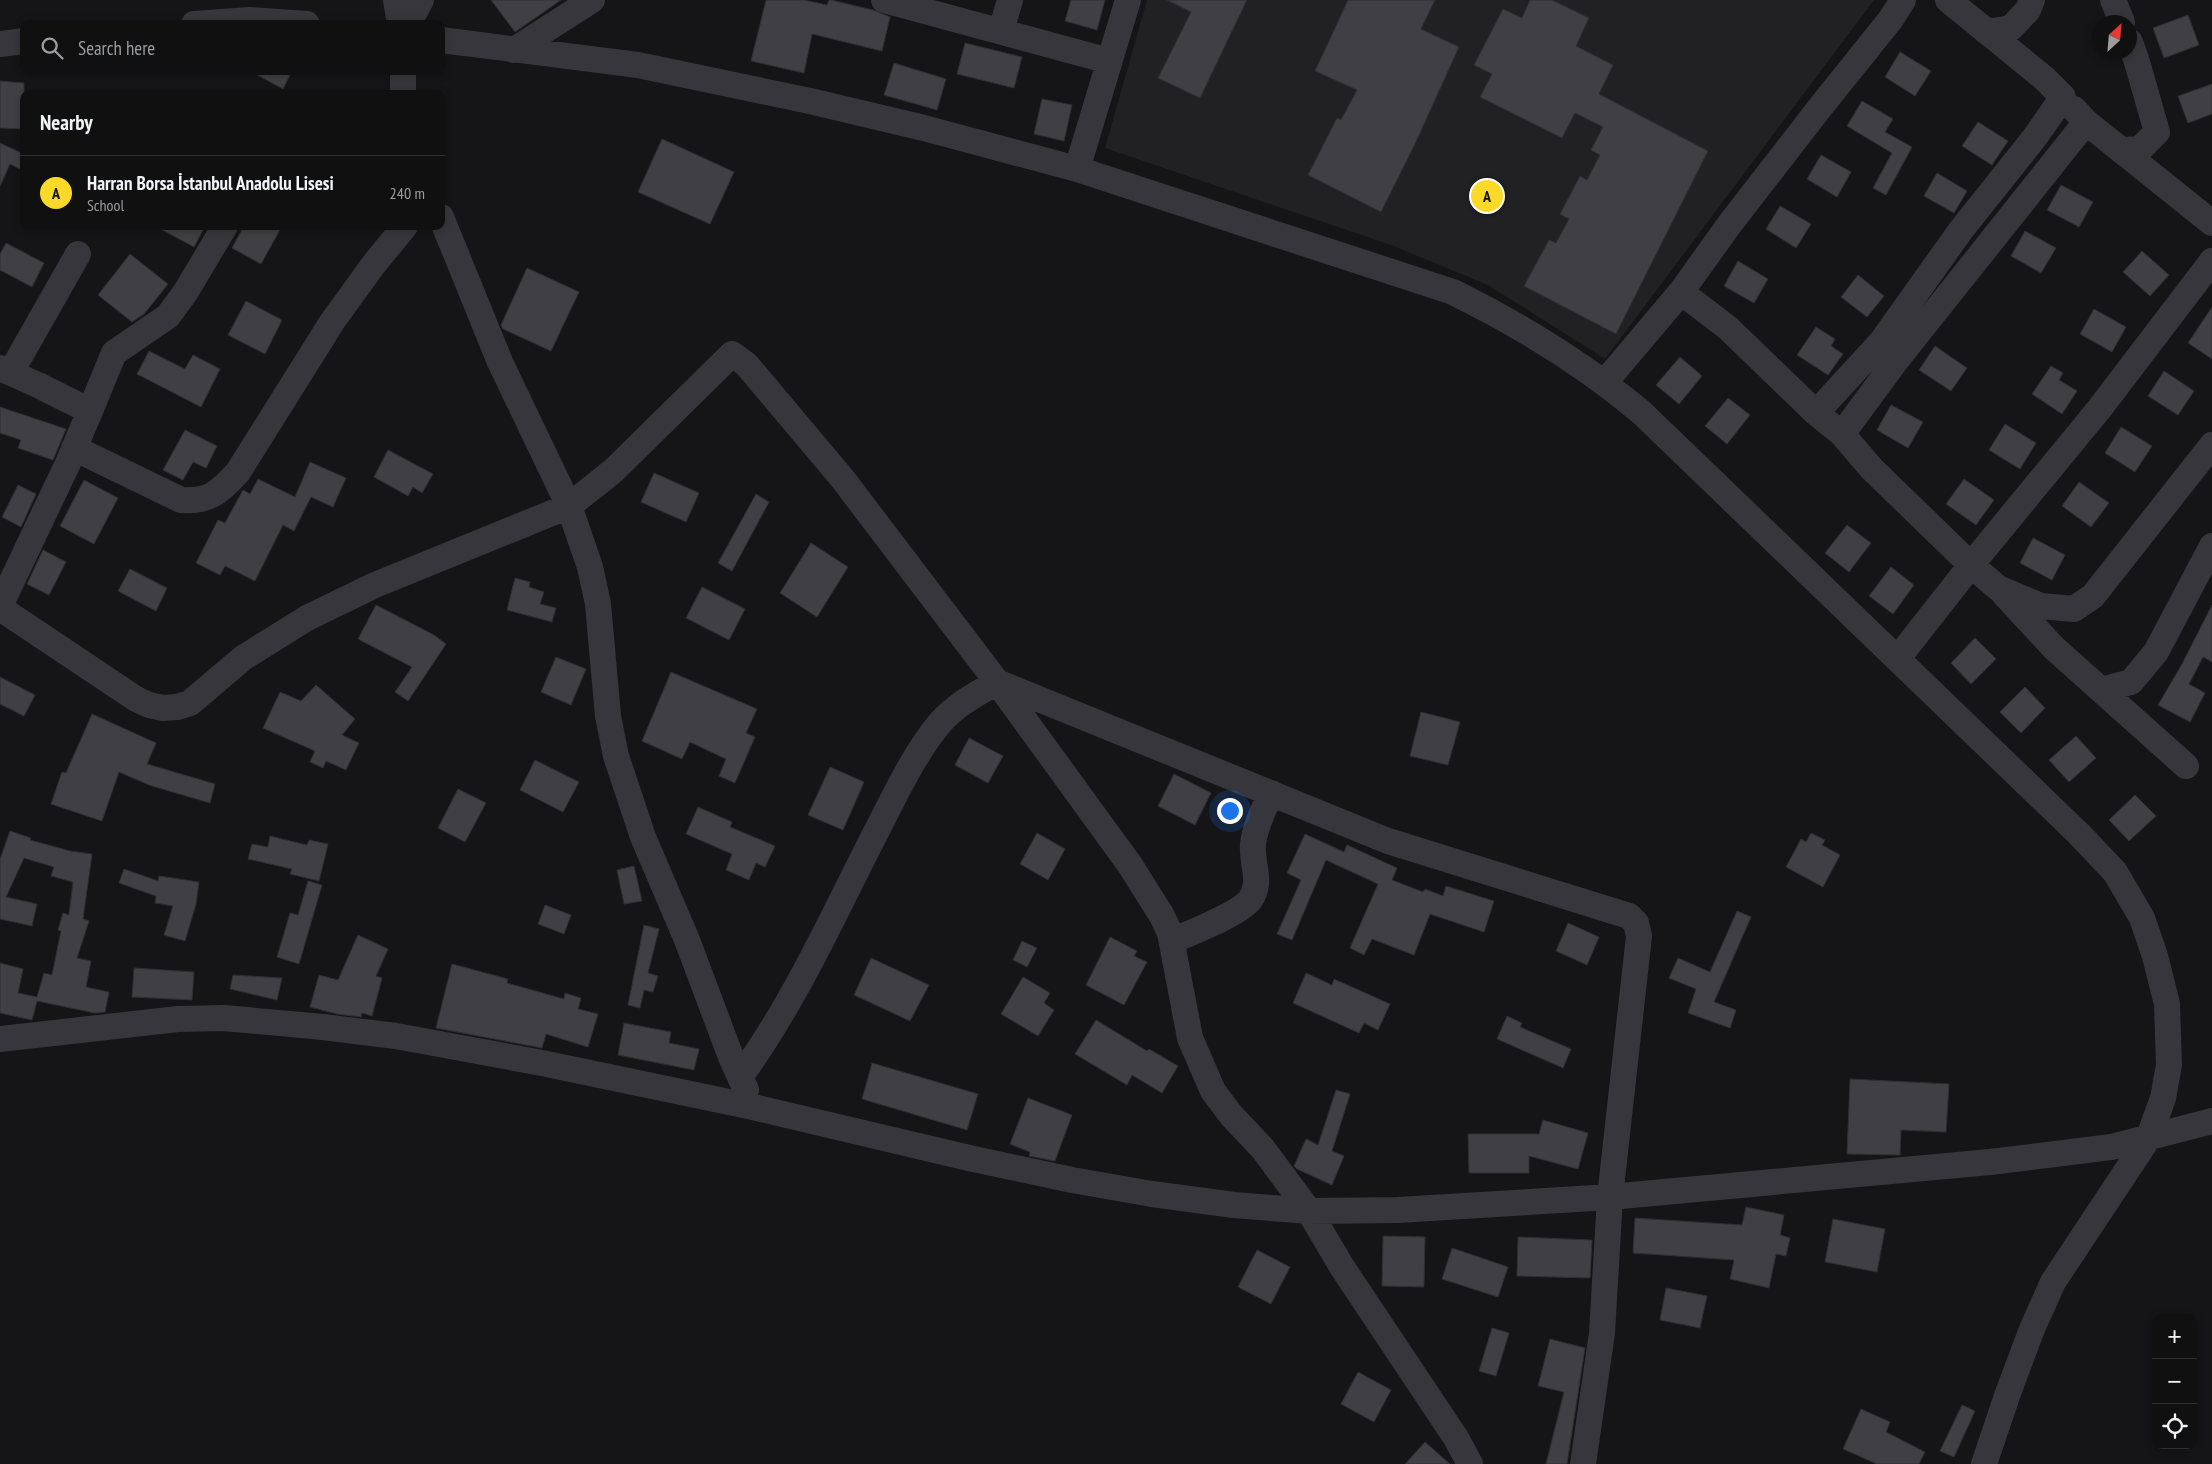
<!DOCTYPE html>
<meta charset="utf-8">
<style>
:root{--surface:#101011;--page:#19191a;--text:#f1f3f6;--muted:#9c9d9f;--line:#303031;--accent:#fad929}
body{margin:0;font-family:"PT Sans Narrow",sans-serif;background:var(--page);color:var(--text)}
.controls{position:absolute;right:15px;bottom:15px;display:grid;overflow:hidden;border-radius:10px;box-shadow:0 2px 8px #0003}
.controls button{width:45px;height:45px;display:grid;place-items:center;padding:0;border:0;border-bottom:1px solid var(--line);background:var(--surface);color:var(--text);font:25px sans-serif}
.compass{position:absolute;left:2092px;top:15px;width:45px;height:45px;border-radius:50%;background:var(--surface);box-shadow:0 2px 8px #0003;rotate:26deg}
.you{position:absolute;left:1229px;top:810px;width:18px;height:18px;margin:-12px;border:4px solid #fff;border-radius:50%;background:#1a73e8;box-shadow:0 0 0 8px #1a73e833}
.badge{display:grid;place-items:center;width:32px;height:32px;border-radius:50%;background:var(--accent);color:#111;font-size:16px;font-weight:700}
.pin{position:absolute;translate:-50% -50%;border:2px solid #fff;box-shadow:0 1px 5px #0006}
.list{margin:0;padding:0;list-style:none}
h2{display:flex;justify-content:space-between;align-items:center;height:65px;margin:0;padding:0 20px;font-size:21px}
h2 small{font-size:16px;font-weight:400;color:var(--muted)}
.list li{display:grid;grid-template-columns:32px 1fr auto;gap:15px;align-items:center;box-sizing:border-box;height:75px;padding:0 20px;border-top:1px solid var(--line)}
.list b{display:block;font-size:19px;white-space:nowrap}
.list p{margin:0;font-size:16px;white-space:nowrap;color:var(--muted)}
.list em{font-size:16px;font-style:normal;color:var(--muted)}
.icon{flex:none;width:28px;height:28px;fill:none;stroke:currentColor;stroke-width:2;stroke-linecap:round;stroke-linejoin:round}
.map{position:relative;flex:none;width:2212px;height:1464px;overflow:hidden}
.search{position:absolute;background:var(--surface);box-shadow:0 2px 8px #0003;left:20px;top:20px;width:425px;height:55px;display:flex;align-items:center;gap:12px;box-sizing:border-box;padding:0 18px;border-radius:10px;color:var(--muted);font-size:19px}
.panel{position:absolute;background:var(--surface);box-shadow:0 2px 8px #0003;left:20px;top:90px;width:425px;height:140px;border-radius:10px}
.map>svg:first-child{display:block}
.built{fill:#212124}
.building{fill:#3f3f44;stroke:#2f2f33}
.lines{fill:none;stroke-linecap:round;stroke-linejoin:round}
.minor{stroke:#36363c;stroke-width:26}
</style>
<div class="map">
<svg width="2212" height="1464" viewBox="0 0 2212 1464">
<rect width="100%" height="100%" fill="#151517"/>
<!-- built -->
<path class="built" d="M1147 0H1874L1605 359 1488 285 1391 245 1105 148Z"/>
<!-- building -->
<path class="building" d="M491 0H561L515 32Z
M766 0H804L827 5 829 0H831L873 10 890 17 882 51 812 34 804 73 751 61Z
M1071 0H1105L1097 30 1065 21Z
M1167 0H1247L1200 98 1158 78 1191 12Z
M1348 0H1435L1421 29 1459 47 1414 146 1381 212 1308 175 1337 118 1341 120 1357 90 1315 71Z
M1530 0H1552L1589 18 1576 46 1613 65 1599 94 1708 151 1616 334 1524 286 1549 240 1556 243 1569 219 1560 214 1580 176 1587 180 1600 155 1591 150 1603 127 1575 113 1562 138 1480 97 1492 74 1474 65 1503 9 1522 18Z
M2188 15 2199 45 2164 58 2153 28Z
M965 43 1022 57 1014 88 957 74Z
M1900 52 1931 71 1915 96 1885 77Z
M894 63 946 79 937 110 884 95Z
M250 71H292L283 89Z
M0 81 24 83V129L0 128Z
M2212 84V114L2188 123 2178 96Z
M1042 99 1072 105 1064 141 1034 134Z
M1862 101 1893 119 1885 132 1912 147 1886 195 1873 188 1892 153 1847 126Z
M1978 122 2008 141 1992 165 1962 146Z
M662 139 734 172 710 224 638 192Z
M0 143 24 154V171L10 164 0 186Z
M1821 155 1851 172 1837 197 1807 179Z
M1937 173 1967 191 1954 213 1924 196Z
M2061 185 2093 202 2079 227 2047 210Z
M1780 206 1811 224 1796 248 1766 229Z
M155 226H205L194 247Z
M244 226H282L261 264 232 248Z
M2025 231 2056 248 2041 273 2011 256Z
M6 243 44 263 32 287 0 270V254Z
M2142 251 2169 275 2150 296 2123 272Z
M130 254 168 284 144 314 132 322 98 295Z
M1738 261 1768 279 1754 303 1724 286Z
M527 268 579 292 551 351 503 329 501 325Z
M1858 275 1884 296 1867 317 1841 297Z
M246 301 282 320 265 354 228 335Z
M2212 307V359L2188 343Z
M2094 309 2126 327 2112 352 2080 334Z
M1816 327 1835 339 1831 346 1843 354 1828 375 1797 355Z
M1935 346 1967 368 1951 391 1919 370Z
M149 351 185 369 193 355 220 369 201 407 137 374Z
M1680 357 1702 376 1679 404 1656 385Z
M2051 366 2063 373 2059 380 2077 391 2062 414 2032 394Z
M2164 371 2194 391 2178 415 2148 396Z
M1728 398 1750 415 1727 444 1705 426Z
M1891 405 1923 422 1908 448 1877 430Z
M0 407 66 429 53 460 18 448 21 440 0 433Z
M2005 424 2036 443 2020 469 1989 450Z
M2121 427 2152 446 2135 472 2105 453Z
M185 430 217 446 206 468 193 462 183 480 163 470Z
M388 450 433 474 422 493 413 487 408 496 374 477Z
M310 462 346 478 333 507 311 497 294 531 283 525 255 581 225 566 220 575 196 563 218 520 225 523 243 490 250 494 258 479 295 497Z
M654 473 699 493 686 522 641 502Z
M1964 479 1994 500 1976 525 1946 504Z
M84 480 118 498 94 544 60 526Z
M2079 482 2109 503 2091 527 2062 506Z
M18 485 36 494 21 527 2 517Z
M756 494 769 502 732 571 718 563Z
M1847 525 1871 543 1849 572 1825 553Z
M2033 538 2065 555 2052 580 2020 563Z
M811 543 848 567 817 617 780 593Z
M43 550 66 562 49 595 27 584Z
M1891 567 1914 585 1893 614 1869 596Z
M130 569 167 588 156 611 118 591Z
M515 578 530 582 529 587 544 592 540 604 556 608 552 622 507 610Z
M702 587 745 609 729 640 686 618Z
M376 605 434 635 446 644 408 701 395 692 412 667 358 639Z
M2212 605V662L2203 657 2189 684 2205 693 2190 722 2158 705 2182 664Z
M1975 638 1996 659 1971 684 1951 663Z
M556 657 586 669 571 705 541 692Z
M671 672 757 709 746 733 755 737 735 783 719 776 726 759 690 742 682 759 642 741Z
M0 677 35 695 24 716 0 704Z
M316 685 355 719 342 735 359 743 346 770 326 761 323 768 310 762 315 751 263 728 280 692 301 701Z
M2025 687 2045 708 2021 733 2000 712Z
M1421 712 1460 722 1448 765 1410 756Z
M92 714 156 743 147 764 215 784 210 803 149 785 119 772 102 821 51 804 62 772 66 773Z
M2076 736 2096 758 2069 782 2049 760Z
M969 738 1003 756 988 783 955 765Z
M535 760 579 782 563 812 520 790Z
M830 767 864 782 843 830 808 815Z
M1174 774 1211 793 1195 825 1158 806Z
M458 789 486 803 465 842 438 828Z
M2135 795 2156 816 2129 841 2109 820Z
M698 807 732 822 730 827 775 846 765 867 756 863 749 880 726 870 732 854 686 834Z
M10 831 31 838 30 840 70 851 92 854 83 919 89 921 77 958 91 961 86 987 109 992 105 1012 95 1013 37 1001 32 1020 0 1013V963L23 969 18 993 37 997 44 973 52 975 61 931 58 930 63 913 69 915 73 882 51 876 54 867 24 858 6 897 37 904 32 926 0 919V859Z
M1037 833 1065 849 1048 880 1020 864Z
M1811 833 1825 840 1822 845 1840 855 1823 887 1786 867 1801 839 1806 842Z
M1305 834 1344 852 1347 845 1397 868 1392 880 1423 892 1425 889 1443 896 1446 886 1494 901 1484 932 1430 914 1414 955 1372 939 1364 955 1350 948 1378 884 1326 860 1292 940 1277 934 1301 880 1287 873Z
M270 836 307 845 309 840 328 844 319 881 290 874 292 869 248 859 252 844 268 847Z
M634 866 642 901 624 904 617 870Z
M124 869 158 881 159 876 199 882 196 904 185 941 164 935 173 906 155 903 156 896 119 883Z
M308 881 322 885 299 964 277 957 290 913 298 915Z
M545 905 571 915 564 934 538 924Z
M1737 911 1751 917 1714 1002 1736 1010 1730 1028 1688 1013 1696 989 1669 978 1678 958 1710 972Z
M1568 923 1599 937 1587 965 1556 951Z
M644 925 659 929 648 973 658 976 653 992 644 990 640 1008 628 1005Z
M358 935 388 949 376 976 382 978 372 1016 362 1013 361 1017 337 1014 310 1007 319 975 338 980Z
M1110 937 1137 951 1134 956 1147 962 1124 1005 1086 985Z
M1022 941 1037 948 1027 967 1013 960Z
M871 958 929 985 910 1021 854 995Z
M452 964 508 979 507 983 564 999 565 993 581 998 578 1009 598 1014 588 1047 546 1034 542 1048 436 1028Z
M134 968 194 972 192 1000 132 997Z
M1306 973 1332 985 1334 979 1390 1004 1378 1030 1364 1023 1359 1033 1293 1003Z
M233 975 282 978 277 1000 230 989Z
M1023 977 1050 993 1044 1003 1054 1010 1038 1036 1001 1014Z
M1507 1016 1522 1023 1520 1027 1571 1049 1563 1068 1497 1039Z
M1096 1020 1147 1051 1149 1049 1178 1066 1162 1093 1132 1075 1127 1085 1075 1054Z
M624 1023 671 1032 669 1043 699 1049 694 1070 618 1055Z
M872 1063 978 1094 967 1130 862 1099Z
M1850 1079 1949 1084 1946 1132 1901 1130 1900 1155 1847 1154Z
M1336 1090 1350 1094 1332 1151 1344 1156 1332 1185 1297 1169 1294 1166 1306 1139 1318 1145Z
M1028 1098 1072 1115 1055 1161 1029 1156 1030 1152 1010 1144Z
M1543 1120 1588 1133 1578 1169 1529 1156V1173H1469L1468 1134H1539Z
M1746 1207 1784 1215 1780 1235 1790 1238 1786 1256 1776 1254 1769 1288 1730 1279 1734 1260 1633 1253 1635 1218 1742 1225Z
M1833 1219 1885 1229 1877 1272 1825 1262Z
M1383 1236 1425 1237 1424 1287 1382 1286Z
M1518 1237 1592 1240 1590 1278 1517 1276Z
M1452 1248 1508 1267 1498 1297 1442 1279Z
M1257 1250 1290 1267 1271 1304 1238 1287Z
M1666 1288 1707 1296 1700 1328 1660 1320Z
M1492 1328 1509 1333 1496 1376 1479 1371Z
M1550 1339 1585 1348 1567 1464H1546L1564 1392 1538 1386Z
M1358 1372 1391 1390 1374 1422 1341 1404Z
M1962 1405 1975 1411 1954 1457 1940 1451Z
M1861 1409 1890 1422 1886 1432 1925 1452 1919 1464H1877L1843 1449Z
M1425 1442 1450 1464H1405Z"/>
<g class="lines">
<!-- minor -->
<path class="minor" d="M396 0 400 24
M884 0 1109 61
M2113 0 2122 22
M194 24 250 20 307 24
M408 24 421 0
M1001 31 1010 0
M1987 32 2011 28 2028 10 2032 0
M441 40 638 65 810 101 924 128 1077 169 1453 292C1520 325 1584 364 1642 413L2079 834 2115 872 2142 918 2155 956 2167 1004 2169 1065 2163 1098 2149 1137 2053 1282 2032 1329 2008 1393 1984 1464
M0 44 24 41
M514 50 592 0
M403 71V94
M2074 109 2086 122 2212 223
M2123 150 2140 149 2157 132 2137 62 2130 42
M1077 169 1128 0
M441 217 500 362 569 506 590 567 598 604 608 716 616 756 643 837 687 940 731 1057 746 1090
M1681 292 1728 328 1816 413 1842 434 1872 469 1971 565 1998 588 2041 606 2074 609 2093 596 2212 445
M0 368 38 385 90 411 114 353 168 316 185 293 225 226
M11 372 78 254
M1605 382 1681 292 1729 225 1818 110 1891 19 1903 0
M1816 413 1882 341 1961 230 2035 137 2063 97 2044 78 1948 0
M1842 434 1895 362 2086 122
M74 448 181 500C209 502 220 492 238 472L332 322 374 264 405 226
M2004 594 2054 648 2186 766
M0 606 68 463 90 411
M0 608 136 699 149 705 163 708 177 707 190 703 243 658 307 618 375 585 569 506 613 471 732 354 746 364 842 478 997 682 1130 865 1162 916 1170 933 1190 1038 1213 1091 1231 1115 1263 1149 1309 1211 1342 1267 1456 1438 1470 1464
M1898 658 1971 565 2100 408 2212 261
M2101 690 2131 682 2156 652 2212 546
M1172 941C1190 933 1239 914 1250 900 1263 882 1251 863 1253 844 1255 826 1264 809 1271 793
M0 1039 178 1019 224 1018 323 1027 396 1036 542 1063 753 1107 969 1158 1072 1180 1152 1194 1234 1205 1309 1211 1398 1210 1610 1197 1990 1162 2111 1147 2212 1121
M740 1077C794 1003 832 918 874 836 894 798 912 757 939 724 954 706 976 694 997 682L1388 841 1629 916 1636 923 1639 936 1610 1197 1602 1333 1583 1464"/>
</g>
</svg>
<div class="controls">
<button>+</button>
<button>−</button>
<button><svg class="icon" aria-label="locate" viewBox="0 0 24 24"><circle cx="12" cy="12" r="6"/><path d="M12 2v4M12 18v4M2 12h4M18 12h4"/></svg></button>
</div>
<svg class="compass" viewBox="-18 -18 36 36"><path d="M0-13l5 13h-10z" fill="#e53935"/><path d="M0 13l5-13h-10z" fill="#9c9d9f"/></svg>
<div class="you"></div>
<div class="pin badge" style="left:1487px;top:196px">A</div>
<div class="search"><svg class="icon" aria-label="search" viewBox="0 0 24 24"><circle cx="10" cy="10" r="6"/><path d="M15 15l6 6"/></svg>Search here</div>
<section class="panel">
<h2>Nearby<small></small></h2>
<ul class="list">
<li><span class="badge">A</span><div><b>Harran Borsa İstanbul Anadolu Lisesi</b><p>School</p></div><em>240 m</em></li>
</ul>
</section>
</div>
